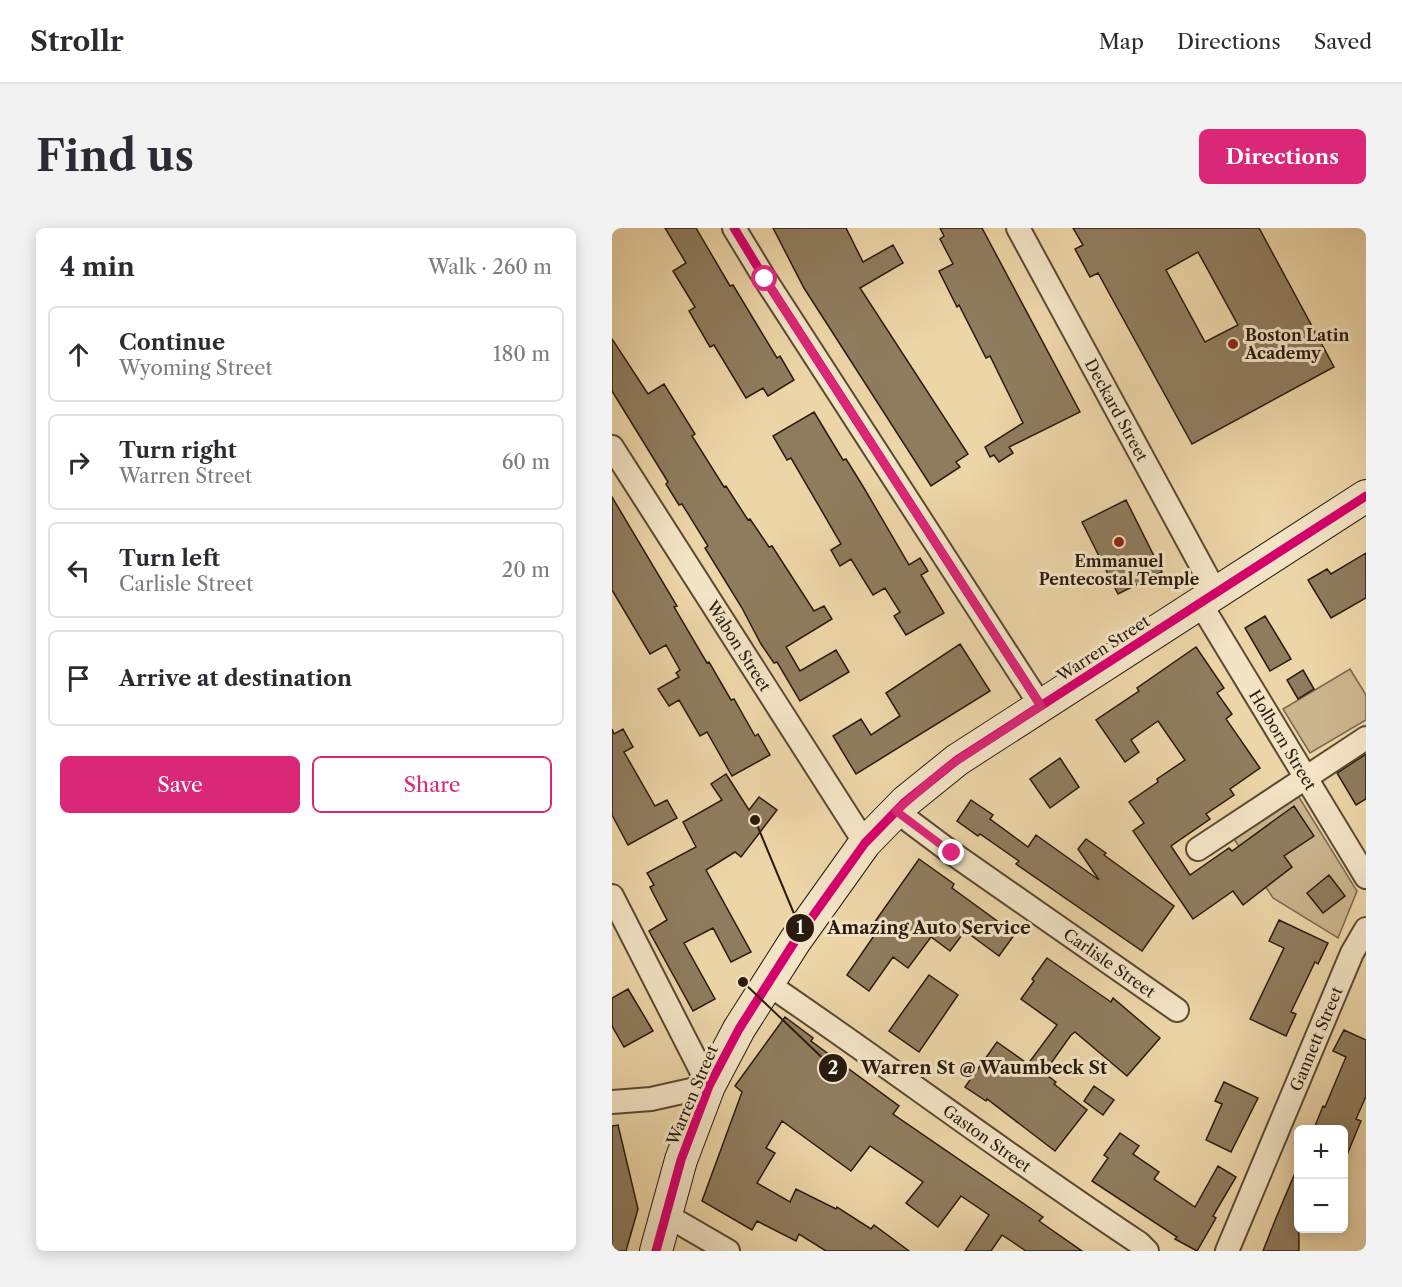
<!DOCTYPE html>
<meta charset="utf-8">
<style>
:root{--surface:#fff;--page:#f2f2f3;--text:#2b2b33;--muted:#7c7c81;--line:#e1e1e2;--accent:#db2777}
body{margin:0;font-family:"Libre Caslon Text",serif;background:var(--page);color:var(--text)}
.controls{position:absolute;right:18px;bottom:18px;display:grid;overflow:hidden;border-radius:9px;box-shadow:0 3px 15px #0003}
.controls button{width:54px;height:54px;display:grid;place-items:center;padding:0;border:0;border-bottom:2px solid var(--line);background:var(--surface);color:var(--text);font:30px sans-serif}
.stop{position:absolute;width:18px;height:18px;margin:-14px;border:4px solid #db2777;border-radius:50%;background:#fff}
.stop.end{background:#db2777;border-color:#fff;box-shadow:0 2px 6px #0008}
.list{margin:0;padding:0;list-style:none}
h2{display:flex;justify-content:space-between;align-items:center;height:78px;margin:0;padding:0 24px;font-size:26px}
h2 small{font-size:20px;font-weight:400;color:var(--muted)}
.list li{display:grid;grid-template-columns:39px 1fr auto;gap:18px;align-items:center;box-sizing:border-box;height:96px;margin:0 12px 12px;padding:0 12px;border:2px solid var(--line);border-radius:9px}
.list b{display:block;font-size:22px;white-space:nowrap}
.list p{margin:0;font-size:20px;white-space:nowrap;color:var(--muted)}
.list em{font-size:20px;font-style:normal;color:var(--muted)}
.actions{display:flex;gap:12px;padding:18px 24px}
.actions a{flex:1;padding:14px 0;border:2px solid var(--accent);border-radius:9px;text-align:center;font-size:21px;color:var(--accent)}
.actions .main{background:var(--accent);color:#fff}
.icon{flex:none;width:33px;height:33px;fill:none;stroke:currentColor;stroke-width:2;stroke-linecap:round;stroke-linejoin:round}
.map{position:relative;flex:none;width:754px;height:1023px;overflow:hidden;border-radius:9px}
header{display:flex;align-items:center;gap:36px;box-sizing:border-box;height:84px;padding:0 30px;background:var(--surface);border-bottom:2px solid var(--line)}
header strong{font-size:28px}
nav{display:flex;gap:33px;margin-inline-start:auto;font-size:21px}
.intro{display:flex;align-items:center;justify-content:space-between;box-sizing:border-box;height:144px;padding:0 36px}
h1{margin:0;font-size:42px}
.button{padding:15px 27px;border-radius:9px;background:var(--accent);color:#fff;font-size:21px;font-weight:700}
main{display:flex;gap:36px;padding:0 36px}
aside{flex:1;background:var(--surface);border-radius:9px;box-shadow:0 3px 15px #0003}
.map>svg:first-child{display:block}
.green{fill:#cbb58d;stroke:#7a684e;stroke-width:1.5}
.building{fill:#8f7c5e;stroke:#2a1b0e;stroke-width:1.5;fill-rule:evenodd}
.lines{fill:none;stroke-linecap:round;stroke-linejoin:round}
.minor-casing{stroke:#5a4a34;stroke-width:26}
.secondary-casing{stroke:#2a1b0e;stroke-width:34}
.minor{stroke:#f3e4c6;stroke-width:22}
.secondary{stroke:#f3e4c6;stroke-width:32}
.cycleway-casing{stroke:#f3e4c6;stroke-width:13}
.cycleway{stroke:#d6006c;stroke-width:9}
.route{stroke:#db2777;stroke-width:8}
.poi-dot{fill:#8f2418;stroke:#f3e4c6;stroke-width:2}
.labels{text-anchor:middle;stroke-width:6;stroke-linejoin:round;paint-order:stroke}
.poi-label{font-size:16px;font-weight:bold;fill:#2a1b0e;stroke:#f3e4c6;text-anchor:start}
.street-label{font-size:16px;fill:#2a1b0e;stroke:#f3e4c6}
.leader{fill:none;stroke:#2a1b0e;stroke-width:2}
.callout-dot{fill:#2a1b0e;stroke:#f3e4c6;stroke-width:2}
.mark-label{font-size:18px;text-anchor:middle;font-weight:bold;fill:#fff}
.callout-label{font-size:18px;text-anchor:middle;font-weight:bold;fill:#2a1b0e;stroke:#f3e4c6;stroke-width:6;stroke-linejoin:round;paint-order:stroke}
</style>
<header>
<strong>Strollr</strong>
<nav><a>Map</a><a>Directions</a><a>Saved</a></nav>
</header>
<div class="intro"><h1>Find us</h1><a class="button">Directions</a></div>
<main>
<aside>
<h2>4 min<small>Walk · 260 m</small></h2>
<ul class="list">
<li><svg class="icon" aria-label="ahead" viewBox="0 0 24 24"><path d="M12 20V5M6 11l6-6 6 6"/></svg><div><b>Continue</b><p>Wyoming Street</p></div><em>180 m</em></li>
<li><svg class="icon" aria-label="right" viewBox="0 0 24 24"><path d="M7 20v-9h11M14 6l5 5-5 5"/></svg><div><b>Turn right</b><p>Warren Street</p></div><em>60 m</em></li>
<li><svg class="icon" aria-label="left" viewBox="0 0 24 24"><path d="M17 20v-9H6M10 6l-5 5 5 5"/></svg><div><b>Turn left</b><p>Carlisle Street</p></div><em>20 m</em></li>
<li><svg class="icon" aria-label="arrive" viewBox="0 0 24 24"><path d="M6 21V4h12l-3 4 3 4H6"/></svg><div><b>Arrive at destination</b></div></li>
</ul>
<div class="actions"><a class="main">Save</a><a>Share</a></div>
</aside>
<div class="map">
<svg width="754" height="1023" viewBox="0 0 754 1023">
<rect width="100%" height="100%" fill="#ecd5a7"/>
<filter id="stains"><feTurbulence type="fractalNoise" baseFrequency=".00333" numOctaves="4"/><feColorMatrix values="0 0 0 0 .2 0 0 0 0 .09 0 0 0 0 .02 0 0 0 .5 -.17"/></filter>
<radialGradient id="worn" r=".72"><stop offset=".6" stop-color="#630" stop-opacity="0"/><stop offset="1" stop-color="#630" stop-opacity=".3"/></radialGradient>
<!-- green -->
<path class="green" d="M738 441 754 467V492L698 525 671 481Z
M685 566 745 663 726 710 661 670 622 611Z"/>
<!-- building -->
<path class="building" d="M53 0H84L118 58 121 57 165 130 168 128 182 152 156 168 151 160 134 170 102 117 98 119 77 83 83 79 61 43 74 35Z
M161 0H234L251 34 281 17 291 35 248 60 356 226 344 234 348 239 319 258 192 60Z
M328 0H370L468 184 397 219 401 225 387 234 382 227 378 229 373 219 411 195 378 128 374 130 347 77 345 79 327 43 341 36 328 11 332 8Z
M461 0H647L722 139 580 216 486 45 478 49 463 21 471 17ZM586 24 626 97 593 114 554 42Z
M0 111 36 166 52 156 83 206 80 208 112 259 114 258 136 292 138 291 157 319 160 318 202 383 212 378 220 391 174 419 188 443 224 422 237 444 188 473 165 434 162 435 149 416 130 380 93 320 96 318 70 276 67 277 54 256 56 254 0 163Z
M202 184 231 232 234 231 252 260 297 337 308 330 316 343 309 347 332 385 294 407 282 388 288 384 273 360 261 367 239 331 228 338 219 322 229 316 179 230 175 232 161 208Z
M0 269 65 378 62 379 95 435 97 434 119 472 122 471 143 508 146 506 158 527 120 548 95 504 88 508 67 472 57 478 46 461 67 449 64 445 68 442 54 417 38 426 0 362Z
M514 272 550 344 506 366 470 294Z
M754 325V370L719 390 696 352 715 341 719 346Z
M653 388 679 431 658 443 633 400Z
M348 416 378 463 244 546 221 508 249 491 259 507 288 488 274 465Z
M584 419 612 460 605 465 620 486 614 491 648 540 618 561 622 567 594 586 598 591 559 618 578 647 617 620 620 623 682 578 702 608 672 628 680 639 631 677 621 663 581 691 521 603 532 595 517 574 546 554 545 551 573 532 546 493 519 512 527 524 513 534 484 492 527 463 525 460Z
M691 442 702 461 686 471 675 452Z
M0 501 2 506 11 501 21 519 12 524 43 578 55 572 65 590 16 617 0 587Z
M754 526V571L744 577 725 545Z
M448 530 467 559 438 580 418 551Z
M114 546 137 582 147 569 165 582 129 629 123 624 94 642 139 724 119 734 101 700 72 715 103 771 81 783 37 703 55 692 38 659 42 657 35 645 84 619 71 594 110 572 99 556Z
M359 572 381 587 378 591 416 619 424 607 487 652 466 621 474 611 494 625 492 627 562 678 530 723 404 636 407 633 368 606 366 608 345 593Z
M307 631 342 656 340 660 403 706 387 728 353 703 338 723 319 709 296 740 281 729 257 763 235 747 268 699 262 695Z
M717 647 733 668 711 685 695 665Z
M667 692 716 715 706 736 703 734 679 784 684 786 674 808 638 791 672 720 657 713Z
M435 730 499 774 501 770 548 810 515 848 463 804 459 807 432 845 444 854 442 856 475 882 443 923 375 871 374 873 353 859 385 814 416 836 445 797 409 771 422 753 420 751Z
M317 747 346 767 307 824 277 803Z
M16 761 41 803 12 819 0 798V770Z
M173 789 201 810 199 813 287 878 281 886 431 989 427 993 470 1023H414L390 1007 379 1023H353L377 987 349 968 326 999 294 975 311 954 258 918 239 943 170 893 154 920 163 925 145 955 178 974 184 961 224 981 225 979 259 1001 262 997 297 1023H214L187 1006 184 1013 145 993 140 1002 90 973 130 864 123 858Z
M732 802 754 812V868L744 891 749 893 732 934V902H712L703 898 711 878 713 879 734 829 721 823Z
M612 854 646 870 619 924 594 912 610 876 603 873Z
M482 858 502 872 491 887 472 873Z
M6 897 26 981 14 1023H0V898Z
M508 905 527 918 521 926 547 944 542 951 583 979 606 938 624 949 601 988 604 990 585 1023 563 1011 565 1009 480 953 496 930 492 927Z
M686 938 687 1023H651L664 990Z"/>
<g class="lines">
<defs>
<g id="minor">
<path d="M122 0 153 51 429 478"/>
<path id="s1" d="M406 0 604 365"/>
<path id="s2" d="M0 219 253 615"/>
<path id="s3" d="M588 375 754 649"/>
<path id="s4" d="M284 583 340 625 565 782"/>
<path d="M586 621 754 510"/>
<path d="M0 668 97 858 39 871 0 874"/>
<path id="s5" d="M156 756C281 841 401 932 527 1015L535 1023"/>
<path d="M54 987 116 1023"/>
<path id="s6" d="M615 1023 740 725 754 701"/>
</g>
<path id="secondary" d="M44 1023 69 932 97 858 127 801 183 713 253 615 293 574 345 532 754 268"/>
</defs>
<!-- minor casing -->
<use href="#minor" class="minor-casing"/>
<!-- secondary casing -->
<use href="#secondary" class="secondary-casing"/>
<!-- minor -->
<use href="#minor" class="minor"/>
<!-- secondary -->
<use href="#secondary" class="secondary"/>
<defs>
<path id="cycleway" d="M122 0 153 51 429 478
M44 1023 69 932 97 858 127 801 183 713 253 615 293 574 345 532 754 268"/>
</defs>
<!-- cycleway casing -->
<use href="#cycleway" class="cycleway-casing"/>
<!-- cycleway -->
<use href="#cycleway" class="cycleway"/>
</g>
<g class="lines">
<!-- route -->
<path class="route" d="M153 51 429 478 334 540 284 583 340 625"/>
</g>
<!-- markers -->
<g class="poi-dot">
<circle cx="621" cy="116" r="6"/>
<circle cx="507" cy="314" r="6"/>
</g>
<g class="labels">
<!-- poi labels -->
<g class="poi-label">
<text x="633" y="113">Boston Latin<tspan x="633" dy="18">Academy</tspan></text>
<text x="507" y="339" text-anchor="middle">Emmanuel<tspan x="507" dy="18">Pentecostal Temple</tspan></text>
</g>
<!-- street labels -->
<g class="street-label">
<text dy="6" stroke="none"><textPath href="#s1" startOffset="207">Deckard Street</textPath></text>
<text dy="6" stroke="none"><textPath href="#s2" startOffset="236">Wabon Street</textPath></text>
<text transform="translate(491 420) rotate(-33)" y="6">Warren Street</text>
<text dy="6" stroke="none"><textPath href="#s3" startOffset="160">Holborn Street</textPath></text>
<text dy="6" stroke="none"><textPath href="#s4" startOffset="262">Carlisle Street</textPath></text>
<text dy="6" stroke="none"><textPath href="#s6" startOffset="230">Gannett Street</textPath></text>
<text transform="translate(80 867) rotate(-67)" y="6">Warren Street</text>
<text dy="6" stroke="none"><textPath href="#s5" startOffset="268">Gaston Street</textPath></text>
</g>
</g>
<!-- callouts -->
<path class="leader" d="M143 592L188 700M131 754L221 840"/>
<g class="callout-dot">
<circle cx="143" cy="592" r="6"/>
<circle cx="131" cy="754" r="6"/>
<circle cx="188" cy="700" r="15"/>
<circle cx="221" cy="840" r="15"/>
</g>
<g class="mark-label">
<text x="188" y="706">1</text>
<text x="221" y="846">2</text>
</g>
<g class="callout-label">
<text x="317" y="706">Amazing Auto Service</text>
<text x="372" y="846">Warren St @ Waumbeck St</text>
</g>
<rect width="100%" height="100%" filter="url(#stains)"/>
<rect width="100%" height="100%" fill="url(#worn)"/>
</svg>
<div class="controls">
<button>+</button>
<button>−</button>
</div>
<div class="stop" style="left:153px;top:51px"></div>
<div class="stop end" style="left:340px;top:625px"></div>
</div>
</main>
